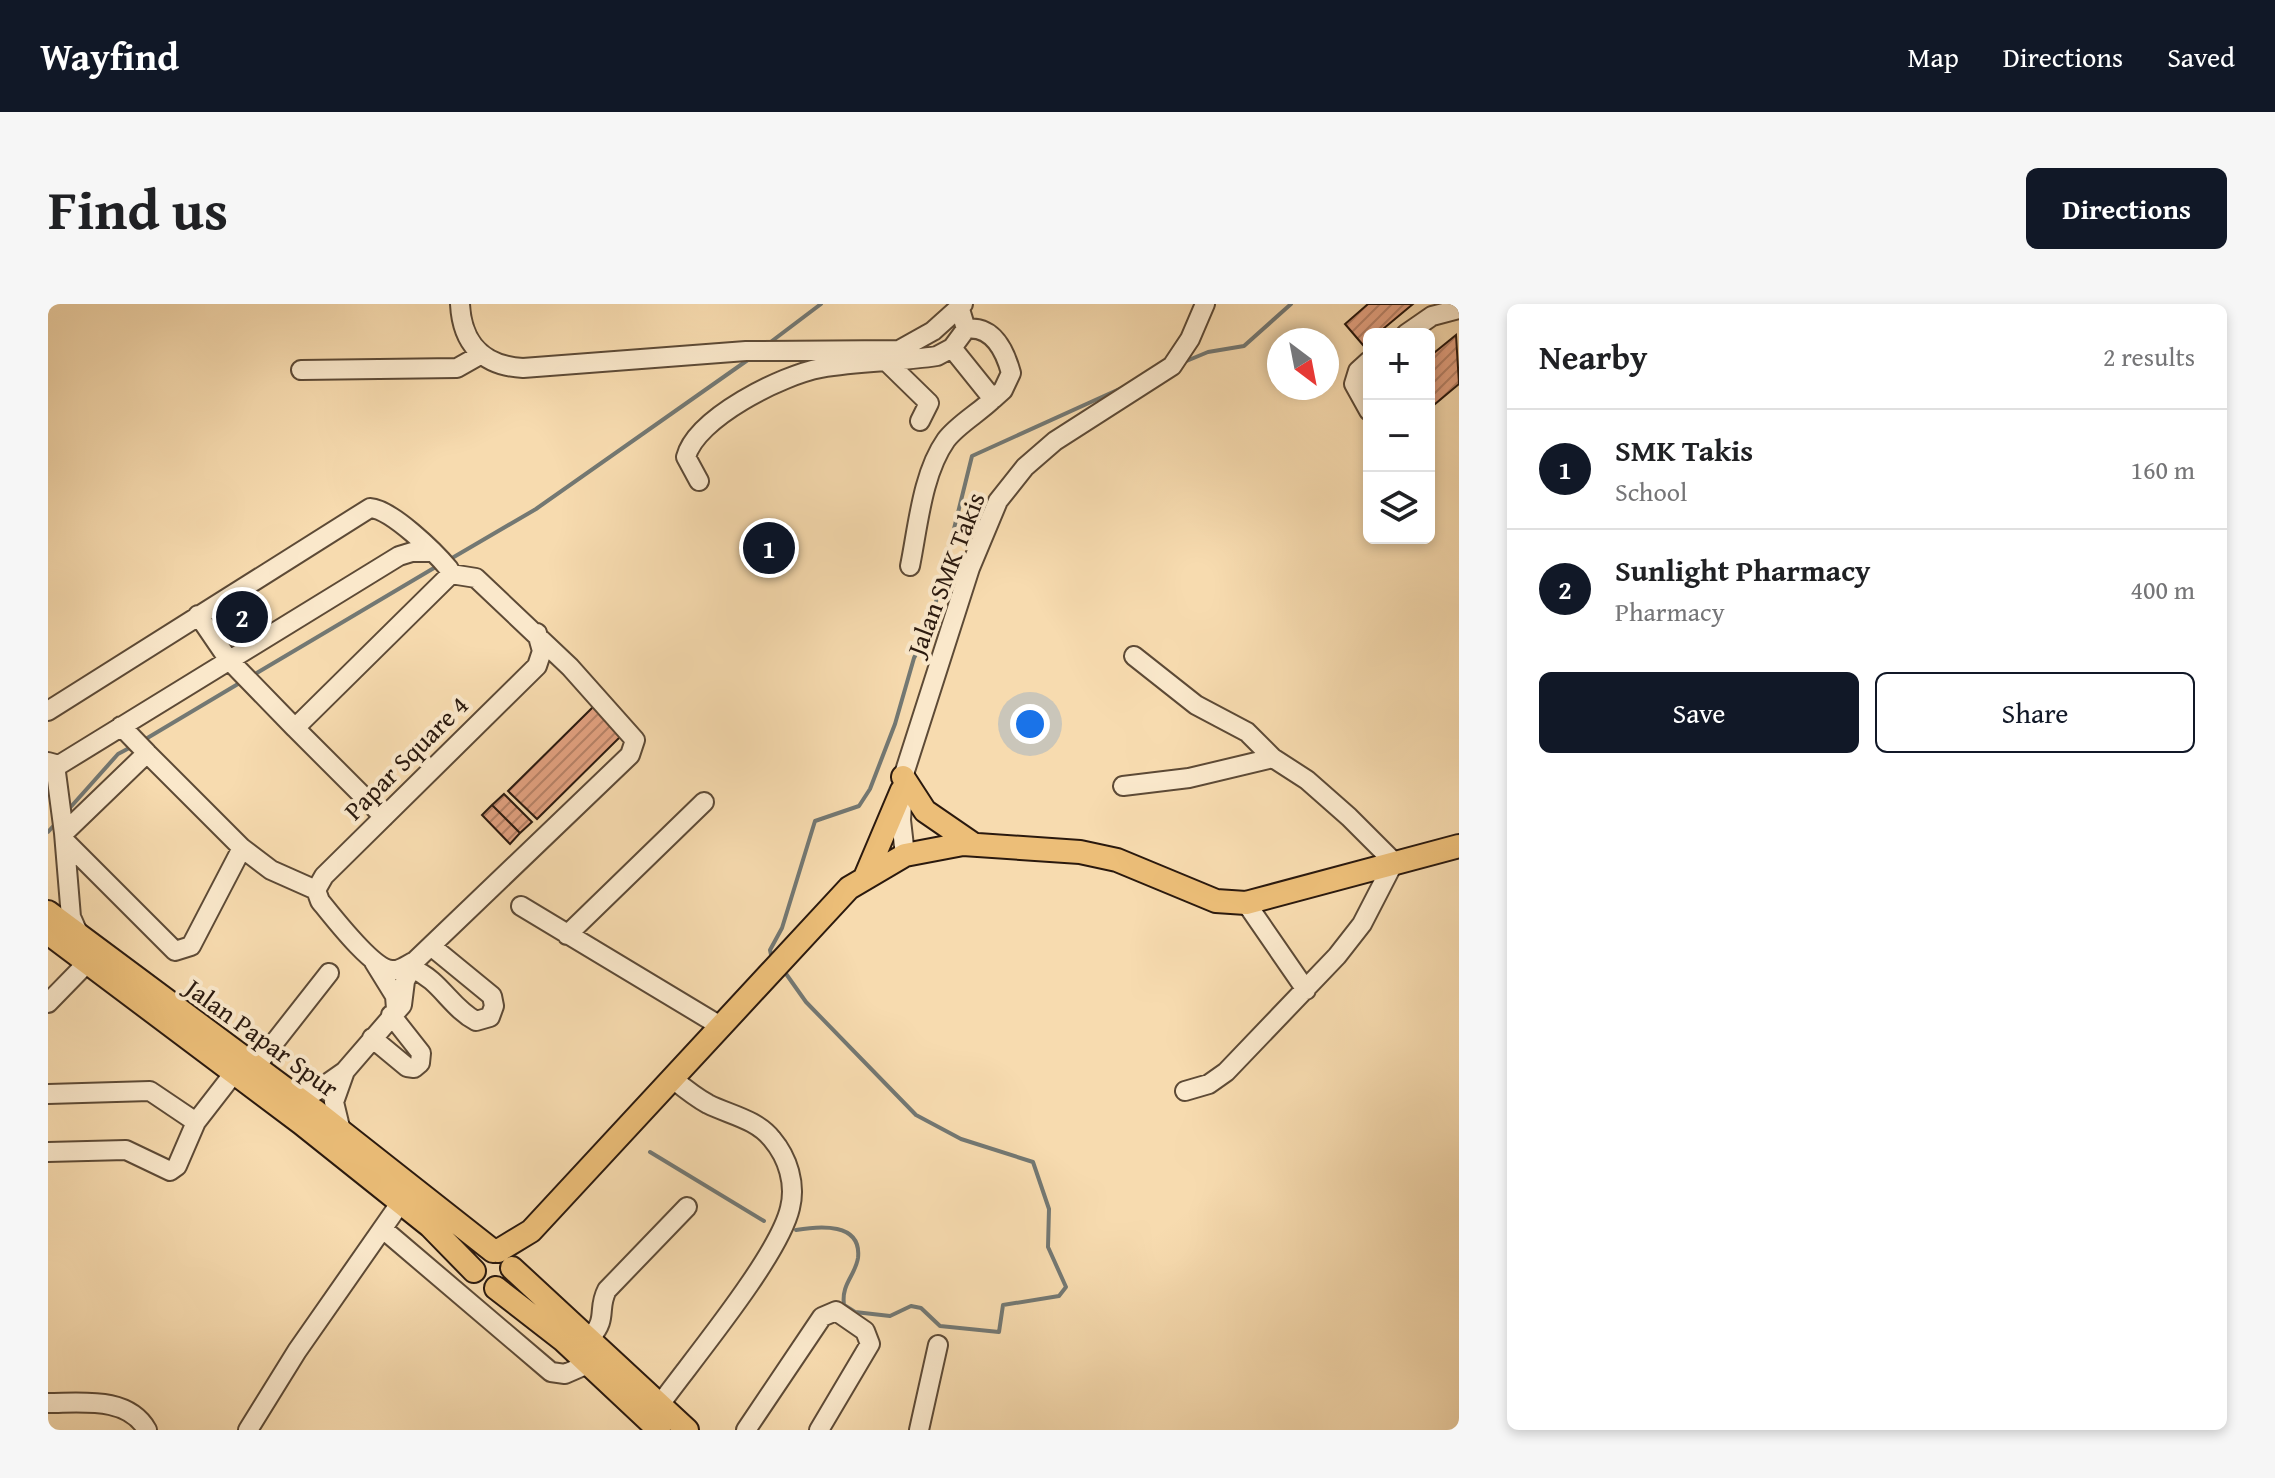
<!DOCTYPE html>
<meta charset="utf-8">
<style>
:root{--surface:#fff;--page:#f6f6f6;--text:#202124;--muted:#757577;--line:#e0e0e0;--accent:#111827}
body{margin:0;font-family:"Gentium Book Plus",serif;background:var(--page);color:var(--text)}
.controls{position:absolute;right:24px;top:24px;display:grid;overflow:hidden;border-radius:12px;box-shadow:0 4px 12px #0003}
.controls button{width:72px;height:72px;display:grid;place-items:center;padding:0;border:0;border-bottom:2px solid var(--line);background:var(--surface);color:var(--text);font:40px sans-serif}
.compass{position:absolute;left:1219px;top:24px;width:72px;height:72px;border-radius:50%;background:var(--surface);box-shadow:0 4px 12px #0003;rotate:148deg}
.you{position:absolute;left:982px;top:420px;width:28px;height:28px;margin:-20px;border:6px solid #fff;border-radius:50%;background:#1a73e8;box-shadow:0 0 0 12px #1a73e833}
.badge{display:grid;place-items:center;width:52px;height:52px;border-radius:50%;background:var(--accent);color:#fff;font-size:26px;font-weight:700}
.pin{position:absolute;translate:-50% -50%;border:4px solid #fff;box-shadow:0 2px 8px #0006}
.list{margin:0;padding:0;list-style:none}
h2{display:flex;justify-content:space-between;align-items:center;height:104px;margin:0;padding:0 32px;font-size:34px}
h2 small{font-size:26px;font-weight:400;color:var(--muted)}
.list li{display:grid;grid-template-columns:52px 1fr auto;gap:24px;align-items:center;box-sizing:border-box;height:120px;padding:0 32px;border-top:2px solid var(--line)}
.list b{display:block;font-size:30px;white-space:nowrap}
.list p{margin:0;font-size:26px;white-space:nowrap;color:var(--muted)}
.list em{font-size:26px;font-style:normal;color:var(--muted)}
.actions{display:flex;gap:16px;padding:24px 32px}
.actions a{flex:1;padding:18px 0;border:2px solid var(--accent);border-radius:12px;text-align:center;font-size:28px;color:var(--accent)}
.actions .main{background:var(--accent);color:#fff}
.icon{flex:none;width:44px;height:44px;fill:none;stroke:currentColor;stroke-width:2;stroke-linecap:round;stroke-linejoin:round}
.map{position:relative;flex:none;width:1411px;height:1126px;overflow:hidden;border-radius:12px}
header{display:flex;align-items:center;gap:48px;box-sizing:border-box;height:112px;padding:0 40px;background:var(--accent);color:#fff}
header strong{font-size:38px}
nav{display:flex;gap:44px;margin-inline-start:auto;font-size:28px}
.intro{display:flex;align-items:center;justify-content:space-between;box-sizing:border-box;height:192px;padding:0 48px}
h1{margin:0;font-size:56px}
.button{padding:20px 36px;border-radius:12px;background:var(--accent);color:#fff;font-size:28px;font-weight:700}
main{display:flex;gap:48px;padding:0 48px}
aside{flex:1;background:var(--surface);border-radius:12px;box-shadow:0 4px 12px #0003}
.map>svg:first-child{display:block}
.lines{fill:none;stroke-linecap:round;stroke-linejoin:round}
.stream{stroke:#737873;stroke-width:4}
.building{fill:url(#building-hatch);stroke:#2a190e;stroke-width:2}
.minor-casing{stroke:#5d4a36;stroke-width:22}
.major-casing{stroke:#2a190e;stroke-width:26}
.minor{stroke:#fae8cb;stroke-width:18}
.major{stroke:#ecbe78;stroke-width:22}
.labels{text-anchor:middle;stroke-width:8;stroke-linejoin:round;paint-order:stroke}
.street-label{font-size:26px;fill:#2a190e;stroke:#fae8cb}
</style>
<header>
<strong>Wayfind</strong>
<nav><a>Map</a><a>Directions</a><a>Saved</a></nav>
</header>
<div class="intro"><h1>Find us</h1><a class="button">Directions</a></div>
<main>
<div class="map">
<svg width="1411" height="1126" viewBox="0 0 1411 1126">
<defs>
<pattern id="building-hatch" width="6" height="6" patternUnits="userSpaceOnUse" patternTransform="scale(2)"><rect width="6" height="6" fill="#e2a180"/><path d="M-1 1l2-2M0 6l6-6M5 7l2-2" fill="none" stroke="#b78267"/></pattern>
</defs>
<rect width="100%" height="100%" fill="#f7dbaf"/>
<filter id="stains"><feTurbulence type="fractalNoise" baseFrequency=".0025" numOctaves="4"/><feColorMatrix values="0 0 0 0 .2 0 0 0 0 .09 0 0 0 0 .02 0 0 0 .5 -.17"/></filter>
<radialGradient id="worn" r=".72"><stop offset=".6" stop-color="#630" stop-opacity="0"/><stop offset="1" stop-color="#630" stop-opacity=".3"/></radialGradient>
<g class="lines">
<!-- stream -->
<path class="stream" d="M720 40 773 0
M1136 58 1160 48 1196 42 1243 0
M399 257 488 205 704 53
M202 373 391 261
M96 436 195 377
M20 506 70 450 85 442
M0 528 9 518
M724 655 722 646 734 624 767 517 811 502 822 485 847 420 866 354 882 322 924 152 1076 83
M736 667 758 698 868 811 913 835 985 858 1001 905 1000 943 1018 983 1011 992 955 1001 951 1028 892 1022 873 1004 863 1002 842 1012 807 1008 796 1001C793 980 807 972 810 954 814 918 771 922 748 926
M602 848 716 917"/>
</g>
<!-- building -->
<path class="building" d="M1320 0H1365L1329 30H1321V36L1315 41 1297 20Z
M1408 31 1411 80 1381 105V53Z
M196 288 218 322 192 338 170 304Z
M546 402 574 431 489 515 460 487Z
M456 490 484 518 472 529 444 501Z
M444 501 472 529 462 540 434 511Z"/>
<g class="lines">
<defs>
<path id="minor" d="M412 0C414 40 435 62 475 64L698 47 851 46 885 27 915 0
M918 25C945 21 957 47 963 69L955 86 945 95
M1358 30 1384 12 1411 5
M1321 57 1310 67 1306 80 1321 107
M840 59 881 99 872 117
M253 66 409 64 432 51
M651 177 638 153C648 114 734 71 773 64 811 57 851 58 889 52L904 44 918 25 911 2
M862 262C870 223 874 170 898 136 909 121 932 108 945 95L904 44
M150 311 180 355 247 424
M1086 352 1148 401 1199 428 1225 454 1259 476 1301 513 1346 558 1314 620 1289 652 1178 768 1161 780 1137 787
M0 407 322 204C343 205 387 248 401 265
M73 422 99 449
M0 458 11 461 351 252 364 248H383
M7 461 16 529
M1075 482 1141 474 1225 454
M17 537 127 647 143 642 194 544 99 449 16 529 23 613 31 631
M194 544 223 566 268 586
M857 551 853 516 856 470 922 264 950 197 977 163 1007 137 1124 62 1142 35 1157 0
M268 586 272 597C285 613 325 665 344 666 352 667 360 660 367 657L582 451 587 436 522 363 428 274 403 270 247 424 336 513
M268 586 276 572 489 362 494 347 489 329
M1198 599 1258 686
M473 602 674 723
M519 631 656 498
M326 658 347 692 348 705
M365 665C392 676 403 704 428 717L442 713 446 702 444 692 383 642
M0 699 39 659
M324 734 359 763 366 764 372 759 373 749 343 711
M208 762 281 669
M0 790 102 787 148 818
M244 790 267 788 297 767
M293 827 286 798 297 767 354 701 357 677 367 657
M0 848 78 846 122 867 129 862 148 818 186 769
M335 925 503 1068 517 1070 540 1060
M543 1033C560 1014 549 1005 559 986L639 903
M0 1099C33 1099 80 1092 99 1126
M613 1099C645 1055 731 952 742 904 748 880 740 854 724 835 708 815 682 811 660 800 647 793 636 784 625 775
M200 1126 249 1047 353 898
M698 1126 774 1013 788 1007 817 1027 822 1040 771 1126
M871 1126 890 1041"/>
<path id="major" d="M855 473 877 507 925 540
M818 571 854 486
M0 608 266 806 445 947
M0 629 253 819 382 922 426 967
M450 947 483 927 801 584 857 551 915 540 1032 548 1069 556 1168 597 1198 599 1411 542
M464 964 639 1126
M448 984 515 1036 611 1126"/>
</defs>
<!-- minor casing -->
<use href="#minor" class="minor-casing"/>
<!-- major casing -->
<use href="#major" class="major-casing"/>
<!-- minor -->
<use href="#minor" class="minor"/>
<!-- major -->
<use href="#major" class="major"/>
</g>
<g class="labels">
<!-- street labels -->
<g class="street-label">
<text transform="translate(898 270) rotate(-69)" y="9">Jalan SMK Takis</text>
<text transform="translate(358 454) rotate(-45)" y="9">Papar Square 4</text>
<text transform="translate(214 734) rotate(36)" y="9">Jalan Papar Spur</text>
</g>
</g>
<rect width="100%" height="100%" filter="url(#stains)"/>
<rect width="100%" height="100%" fill="url(#worn)"/>
</svg>
<div class="controls">
<button>+</button>
<button>−</button>
<button><svg class="icon" aria-label="layers" viewBox="0 0 24 24"><path d="M12 4l9 5-9 5-9-5zM3 14l9 5 9-5"/></svg></button>
</div>
<svg class="compass" viewBox="-18 -18 36 36"><path d="M0-13l5 13h-10z" fill="#e53935"/><path d="M0 13l5-13h-10z" fill="#757577"/></svg>
<div class="you"></div>
<div class="pin badge" style="left:721px;top:244px">1</div>
<div class="pin badge" style="left:194px;top:313px">2</div>
</div>
<aside>
<h2>Nearby<small>2 results</small></h2>
<ul class="list">
<li><span class="badge">1</span><div><b>SMK Takis</b><p>School</p></div><em>160 m</em></li>
<li><span class="badge">2</span><div><b>Sunlight Pharmacy</b><p>Pharmacy</p></div><em>400 m</em></li>
</ul>
<div class="actions"><a class="main">Save</a><a>Share</a></div>
</aside>
</main>
